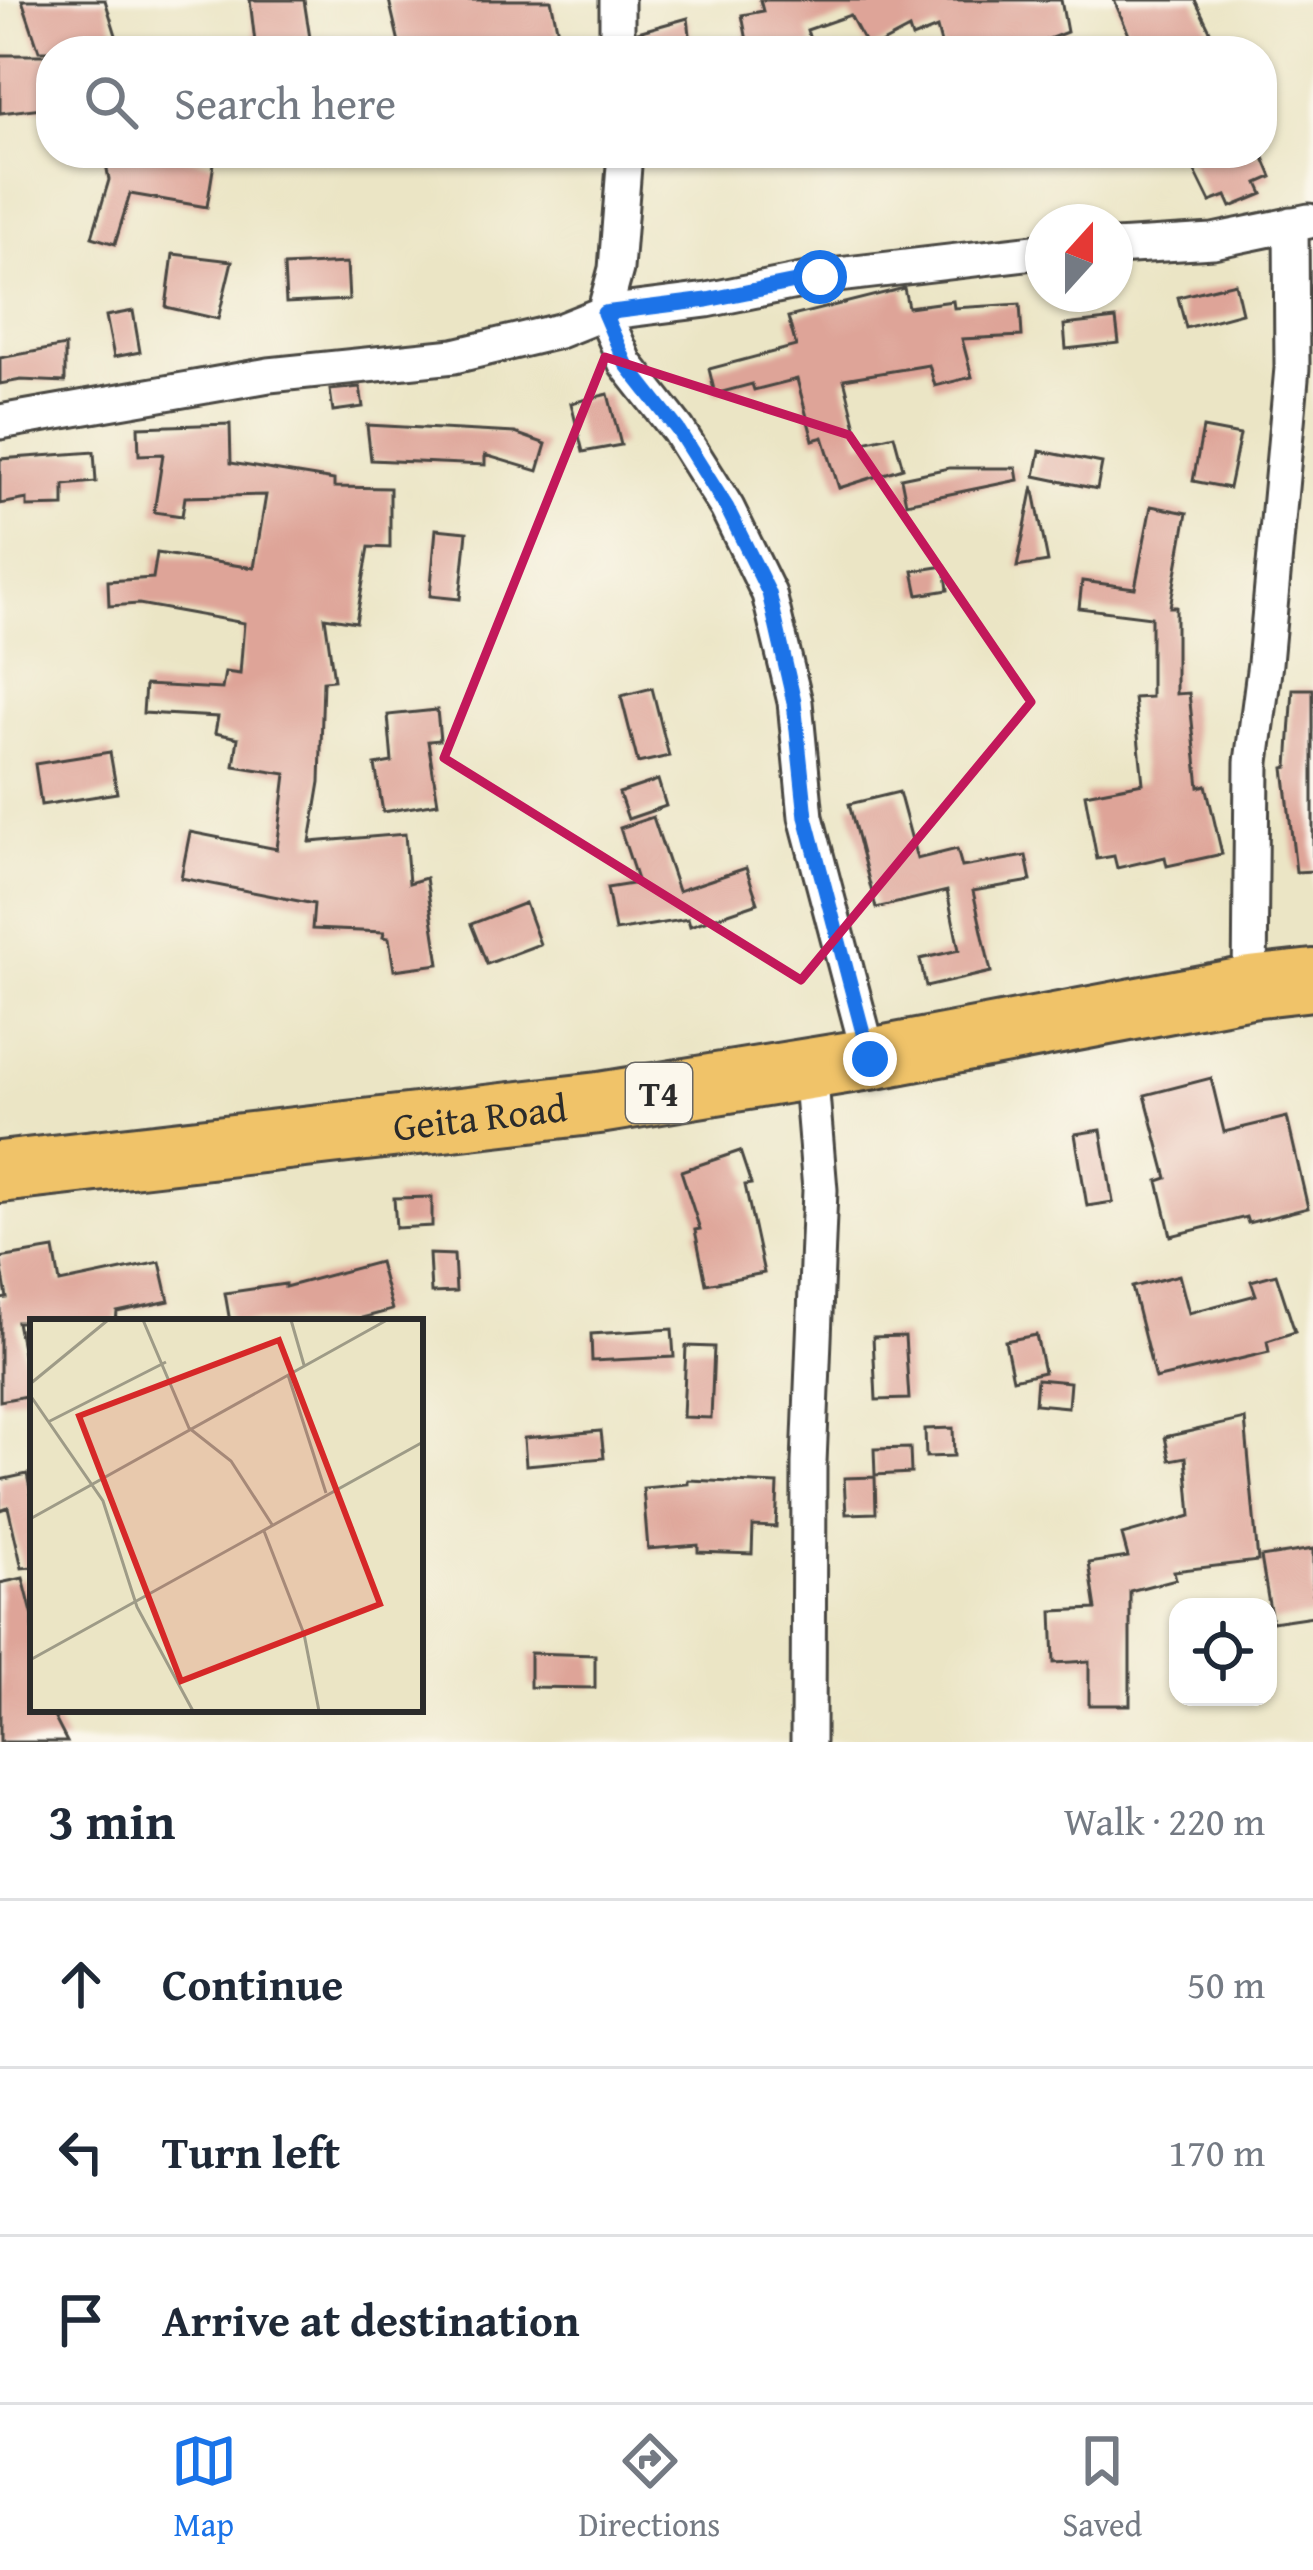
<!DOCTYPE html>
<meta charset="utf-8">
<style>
:root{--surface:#fff;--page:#f6f6f7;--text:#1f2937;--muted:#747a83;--line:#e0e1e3;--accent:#1a73e8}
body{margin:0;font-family:"Gentium Book Plus",serif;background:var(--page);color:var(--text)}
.controls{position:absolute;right:36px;bottom:36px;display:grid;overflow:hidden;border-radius:24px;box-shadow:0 3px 9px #0004}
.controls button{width:108px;height:108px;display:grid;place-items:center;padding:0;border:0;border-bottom:3px solid var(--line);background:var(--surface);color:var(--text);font:60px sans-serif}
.compass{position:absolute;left:1025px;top:204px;width:108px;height:108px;border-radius:50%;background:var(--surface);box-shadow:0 3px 9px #0004;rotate:21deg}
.stop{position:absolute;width:36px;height:36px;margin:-27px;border:9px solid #1a73e8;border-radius:50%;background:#fff}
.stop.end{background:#1a73e8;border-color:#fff;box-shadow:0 3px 12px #0008}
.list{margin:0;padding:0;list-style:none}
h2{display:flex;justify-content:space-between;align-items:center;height:156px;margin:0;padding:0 48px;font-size:51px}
h2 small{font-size:39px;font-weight:400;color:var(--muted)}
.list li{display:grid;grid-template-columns:78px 1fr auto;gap:36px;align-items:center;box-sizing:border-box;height:168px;padding:0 48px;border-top:3px solid var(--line)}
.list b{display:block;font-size:45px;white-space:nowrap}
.list em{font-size:39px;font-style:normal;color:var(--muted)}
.icon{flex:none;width:66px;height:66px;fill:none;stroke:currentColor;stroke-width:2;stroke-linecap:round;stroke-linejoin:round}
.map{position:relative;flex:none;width:1313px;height:1742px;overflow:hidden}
.search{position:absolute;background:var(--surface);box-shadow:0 3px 9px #0004;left:36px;right:36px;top:36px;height:132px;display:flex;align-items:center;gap:30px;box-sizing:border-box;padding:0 42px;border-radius:48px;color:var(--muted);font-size:45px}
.sheet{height:660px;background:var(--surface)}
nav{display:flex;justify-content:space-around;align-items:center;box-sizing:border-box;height:168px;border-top:3px solid var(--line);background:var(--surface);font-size:33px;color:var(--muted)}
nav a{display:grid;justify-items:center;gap:6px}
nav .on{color:var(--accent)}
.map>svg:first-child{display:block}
.building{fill:#dea498}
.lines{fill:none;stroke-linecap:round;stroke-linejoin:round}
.street-casing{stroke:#484742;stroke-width:39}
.highway-casing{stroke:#484742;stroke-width:66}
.street{stroke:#fff;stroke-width:33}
.highway{stroke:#f0c369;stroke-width:60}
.route{stroke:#1a73e8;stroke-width:15}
.marked{fill:none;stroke:#c2185b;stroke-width:9;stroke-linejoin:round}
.labels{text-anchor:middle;stroke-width:9;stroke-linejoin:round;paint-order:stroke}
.shield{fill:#fbf7ec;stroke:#696865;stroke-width:3}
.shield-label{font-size:36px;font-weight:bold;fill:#2b2b2b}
.street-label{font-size:39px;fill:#2b2b2b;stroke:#fbf7ec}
.inset-road{fill:none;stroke:#9e9b87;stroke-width:3}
.view{fill:#d62828;fill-opacity:0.15;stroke:#d62828;stroke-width:6}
.inset-edge{fill:none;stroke:#2b2b2b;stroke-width:6}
</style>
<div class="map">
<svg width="1313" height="1742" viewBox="0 0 1313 1742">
<rect width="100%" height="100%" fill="#fbf7ec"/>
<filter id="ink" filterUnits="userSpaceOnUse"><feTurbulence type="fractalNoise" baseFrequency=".00833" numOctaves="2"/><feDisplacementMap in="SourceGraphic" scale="24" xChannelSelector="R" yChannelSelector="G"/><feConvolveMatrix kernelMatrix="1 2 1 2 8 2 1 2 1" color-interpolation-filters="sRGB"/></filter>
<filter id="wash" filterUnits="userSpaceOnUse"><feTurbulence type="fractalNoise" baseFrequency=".004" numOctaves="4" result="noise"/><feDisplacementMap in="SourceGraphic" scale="48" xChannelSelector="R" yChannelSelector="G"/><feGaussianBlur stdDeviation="2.7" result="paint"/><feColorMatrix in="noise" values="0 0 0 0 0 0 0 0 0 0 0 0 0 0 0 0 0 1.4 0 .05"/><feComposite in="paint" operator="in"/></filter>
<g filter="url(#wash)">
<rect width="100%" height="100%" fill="#ebe5c5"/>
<g id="blocks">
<!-- building -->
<path class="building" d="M22 0H105L121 51H39Z
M250 0H304L312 51H256Z
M389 0H551L562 51H401Z
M760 0H1061L1067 32 1018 51H943L937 28 912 38 909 29 869 50 850 15 807 30 812 46 794 51H749L742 15 763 11Z
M1114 0H1195L1220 51H1136Z
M688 18 692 51H638V32Z
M0 55H51V107L0 113Z
M104 153H158L214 163 207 207 130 194 115 244 92 237 109 180Z
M1186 153H1262L1272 177 1258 183 1263 194 1231 207 1226 196 1210 202Z
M173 254 232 261 218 319 166 307Z
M347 263 349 300 286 303 284 266Z
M1235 283 1242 313 1186 328 1178 297Z
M904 288 908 307 953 301 954 308 1020 304 1022 336 962 339 972 377 935 386 929 365 844 379 860 443 894 435 903 468 839 488 823 437 813 440 797 379 754 390 752 384 715 394 709 369 796 346 788 317Z
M133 311 140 352 114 357 106 316Z
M1116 319 1119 343 1066 349 1064 325Z
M65 346V382L21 380 0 384V358Z
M360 387 363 407 333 411 330 390Z
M608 394 621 445 583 452 571 403Z
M230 424 231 463 334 480V487L390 488V548L369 547 356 622 325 617 334 680 323 681 320 782 310 842 405 834 409 883 426 878 439 964 394 970 389 938 383 937 384 932 312 929 314 904 181 878 190 832 277 849 286 774 234 766 238 738 215 733 218 717 143 713 145 685 222 689 225 672 240 674 244 623 139 604 109 606 108 581 153 578 157 553 254 568 266 495 185 497 182 516 154 512 163 454 139 455 138 427Z
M367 425 515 433 546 444 538 471 485 455V465L371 460Z
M1203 428 1240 435 1229 488 1193 481Z
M1040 451 1102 463 1097 489 1035 476Z
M94 452 96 482 64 485V506L27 507V499L0 504V459Z
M949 468H1016L1018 480 906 503 901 478Z
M1033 486 1048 562 1017 567Z
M1151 506 1187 513 1170 607H1176V694L1189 693 1199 787 1206 785 1222 854 1167 866 1165 857 1117 868 1114 856 1097 859 1085 794 1143 783 1134 698 1151 697V617L1079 608 1082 581 1135 588Z
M436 529 467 532 460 599 430 596Z
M945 566 948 590 918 595 913 571Z
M652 688 669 756 638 763 621 696Z
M1293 689H1313V871L1296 872 1284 768 1288 767Z
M437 710 440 740 428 741 438 803 383 812 375 765 392 762 388 715Z
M110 752 117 793 41 805 35 764Z
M658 780 666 806 628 819 619 793Z
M899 792 917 859 957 849 962 867 1026 856 1031 881 973 891 991 972 926 987 920 959 959 950 947 891 876 908 849 804Z
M653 817 678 891 746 868 758 903 690 926 688 919 615 931 607 888 638 883 620 828Z
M525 903 540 944 487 964 471 924Z
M1211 1078 1224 1132 1287 1117 1308 1208 1248 1223 1246 1217 1171 1236 1158 1181 1167 1178 1145 1095Z
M1101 1130 1113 1202 1087 1206 1075 1134Z
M740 1151 751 1184 745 1185 764 1273 706 1284 695 1230 700 1229 681 1171Z
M432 1197V1226L396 1228 394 1198Z
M54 1249 60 1283 160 1262 169 1301 117 1312 116 1322H17L31 1395 0 1401V1299L7 1298 0 1258Z
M429 1254 454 1255 456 1292 431 1293Z
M379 1262 392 1310 347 1322H230L225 1293 285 1284V1287Z
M1276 1274 1295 1332 1267 1341 1269 1352 1155 1379 1132 1287 1179 1275 1189 1313 1256 1295 1251 1281Z
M672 1329 674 1357 592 1361 591 1334Z
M1036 1335 1044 1372 1013 1379 1005 1341Z
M905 1336 909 1399 876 1400 873 1337Z
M686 1346 714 1347 711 1418 683 1417Z
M1037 1379 1070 1382 1068 1407 1035 1404Z
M1245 1419 1258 1561 1174 1571 1176 1579 1130 1591V1705H1089V1661L1054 1663 1052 1611 1096 1609 1089 1563 1128 1557 1122 1535 1191 1516 1186 1457 1170 1460 1165 1437Z
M953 1428 954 1456 926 1457 925 1429Z
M601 1431 604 1458 526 1465 524 1438Z
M910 1448 911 1473 875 1475 874 1449Z
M27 1474 33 1503V1567L22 1568 8 1507 0 1510V1480Z
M875 1477 876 1513 846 1514 844 1478Z
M688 1480 778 1484 776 1527 753 1526 752 1554 698 1552V1545L648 1549 643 1488 688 1484Z
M1313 1549V1616L1272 1622 1261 1557Z
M23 1578 33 1617V1709H50L67 1742H0V1583Z
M530 1653 595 1655V1688L530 1687Z"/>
</g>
</g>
<g filter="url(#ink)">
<use href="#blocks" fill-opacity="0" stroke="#484742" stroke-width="3"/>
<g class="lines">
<defs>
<path id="street" d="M617 0V51
M625 153 616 269 604 313 626 364 678 430 727 508 769 594 795 702 806 817 870 1059
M1115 247 1213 241 1309 221
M0 422 269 375 454 356 559 331 604 313 707 300 821 277 1043 251
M1250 987 1252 762 1265 663 1292 368 1291 224
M808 1742 809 1463 820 1190 810 1069"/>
<g id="highway">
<path id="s1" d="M0 1172 599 1103 870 1059 1250 987 1313 980"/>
</g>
</defs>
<!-- street casing -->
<use href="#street" class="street-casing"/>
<!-- highway casing -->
<use href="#highway" class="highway-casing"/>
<!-- street -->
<use href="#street" class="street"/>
<!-- highway -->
<use href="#highway" class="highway"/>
</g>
</g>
<g class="lines" filter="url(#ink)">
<!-- route -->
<path class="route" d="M820 277 707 300 604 313 626 364 678 430 727 508 769 593 794 702 806 817 870 1059"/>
</g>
<!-- marked area -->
<path class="marked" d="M605 357 849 435 1031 702 801 980 444 758Z"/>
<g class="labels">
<!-- shield labels -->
<rect class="shield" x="626" y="1063" width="66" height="60" rx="9"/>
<g class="shield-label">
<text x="659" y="1106">T4</text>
</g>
<!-- street labels -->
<g class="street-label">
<text dy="14" stroke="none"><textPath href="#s1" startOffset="483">Geita Road</textPath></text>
</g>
</g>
<!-- overview -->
<g transform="translate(30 1319)">
<rect width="393" height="393" fill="#ebe5c5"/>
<path class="inset-road" d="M113 1 159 109 201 142 243 207M261 1 274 46M258 56 296 174M0 65 78 1M0 76 73 182 107 288 163 392M18 103 136 43M0 200 357 1M234 212 274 315 289 392M0 341 393 123"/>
<path class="view" d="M249 21 350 285 151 362 49 97Z"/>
<rect width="393" height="393" class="inset-edge"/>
</g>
</svg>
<div class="controls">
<button><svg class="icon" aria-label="locate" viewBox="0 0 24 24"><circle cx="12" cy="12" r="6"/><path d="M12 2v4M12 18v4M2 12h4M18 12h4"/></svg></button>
</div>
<svg class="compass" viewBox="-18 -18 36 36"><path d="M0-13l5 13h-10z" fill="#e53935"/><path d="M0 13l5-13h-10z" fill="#747a83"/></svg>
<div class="stop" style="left:820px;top:277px"></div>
<div class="stop end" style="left:870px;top:1059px"></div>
<div class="search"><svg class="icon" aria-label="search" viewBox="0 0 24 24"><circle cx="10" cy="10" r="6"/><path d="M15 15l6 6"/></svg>Search here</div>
</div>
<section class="sheet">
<h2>3 min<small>Walk · 220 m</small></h2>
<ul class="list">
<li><svg class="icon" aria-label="ahead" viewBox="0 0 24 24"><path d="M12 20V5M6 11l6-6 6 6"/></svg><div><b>Continue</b></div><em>50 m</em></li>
<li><svg class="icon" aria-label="left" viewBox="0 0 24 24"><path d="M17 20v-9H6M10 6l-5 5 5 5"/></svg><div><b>Turn left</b></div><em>170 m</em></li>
<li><svg class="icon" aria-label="arrive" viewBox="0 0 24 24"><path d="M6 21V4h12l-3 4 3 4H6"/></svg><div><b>Arrive at destination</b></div></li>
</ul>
</section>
<nav>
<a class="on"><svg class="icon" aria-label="map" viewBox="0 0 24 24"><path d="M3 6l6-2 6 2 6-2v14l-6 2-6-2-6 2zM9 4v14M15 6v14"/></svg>Map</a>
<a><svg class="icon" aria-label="directions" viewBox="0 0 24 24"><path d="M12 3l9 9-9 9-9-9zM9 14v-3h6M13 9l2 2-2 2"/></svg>Directions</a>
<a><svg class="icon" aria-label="saved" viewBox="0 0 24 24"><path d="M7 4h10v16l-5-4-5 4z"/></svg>Saved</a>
</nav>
